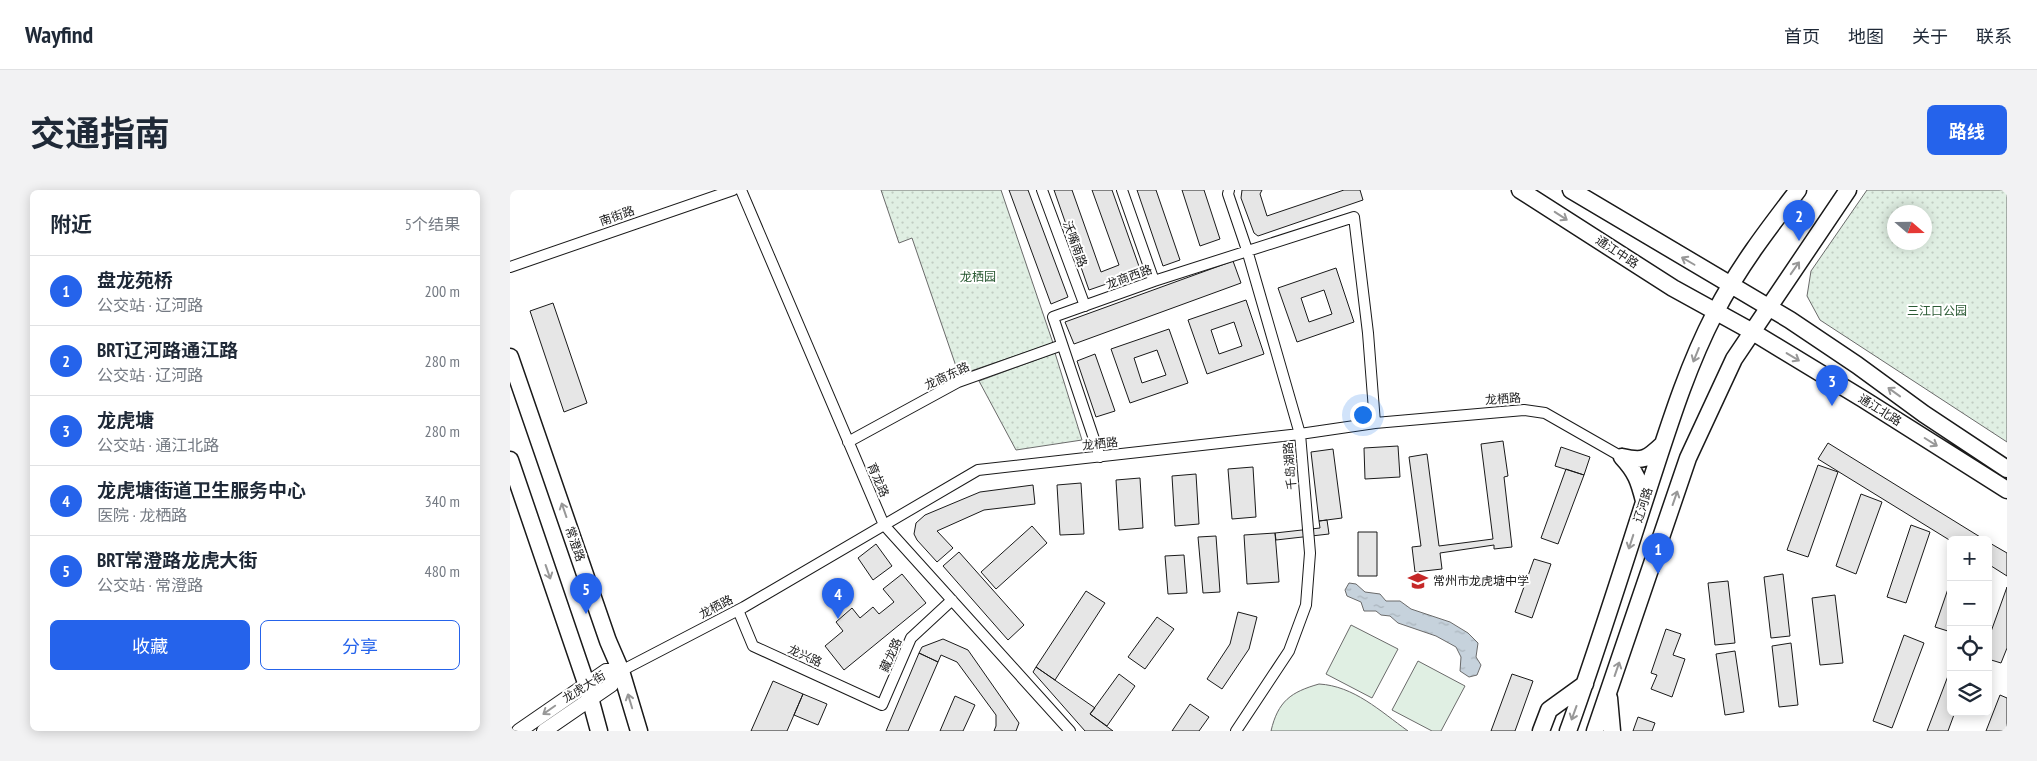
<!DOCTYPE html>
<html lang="zh">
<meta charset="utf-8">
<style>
:root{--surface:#fff;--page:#f2f2f3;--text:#1f2937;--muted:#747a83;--line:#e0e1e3;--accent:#2563eb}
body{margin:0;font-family:"PT Sans Narrow","Noto Sans SC",sans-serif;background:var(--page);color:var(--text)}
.controls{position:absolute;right:15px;bottom:15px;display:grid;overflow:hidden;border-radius:8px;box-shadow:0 2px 12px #0003}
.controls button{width:45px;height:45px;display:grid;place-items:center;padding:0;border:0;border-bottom:1px solid var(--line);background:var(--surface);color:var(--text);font:25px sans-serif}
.compass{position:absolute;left:1377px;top:15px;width:45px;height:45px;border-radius:50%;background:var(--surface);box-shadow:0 2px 12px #0003;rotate:110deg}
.you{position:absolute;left:852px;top:224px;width:18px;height:18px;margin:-12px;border:4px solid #fff;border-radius:50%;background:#1a73e8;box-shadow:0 0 0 8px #1a73e833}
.badge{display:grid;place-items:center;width:32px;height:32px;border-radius:50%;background:var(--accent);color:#fff;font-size:16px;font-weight:700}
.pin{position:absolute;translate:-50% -41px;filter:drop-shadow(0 1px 2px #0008)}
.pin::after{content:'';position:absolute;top:26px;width:18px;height:15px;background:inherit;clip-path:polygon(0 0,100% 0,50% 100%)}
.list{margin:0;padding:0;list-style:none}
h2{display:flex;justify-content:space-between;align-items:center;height:65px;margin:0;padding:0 20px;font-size:21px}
h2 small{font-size:16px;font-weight:400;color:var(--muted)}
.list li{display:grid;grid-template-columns:32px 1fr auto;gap:15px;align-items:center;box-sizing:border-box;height:70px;padding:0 20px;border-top:1px solid var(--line)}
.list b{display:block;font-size:19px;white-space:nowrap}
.list p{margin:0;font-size:16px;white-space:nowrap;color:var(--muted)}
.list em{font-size:16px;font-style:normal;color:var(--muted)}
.actions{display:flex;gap:10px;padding:15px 20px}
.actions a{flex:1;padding:11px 0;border:1px solid var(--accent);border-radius:8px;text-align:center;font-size:18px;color:var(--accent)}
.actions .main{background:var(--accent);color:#fff}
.icon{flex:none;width:28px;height:28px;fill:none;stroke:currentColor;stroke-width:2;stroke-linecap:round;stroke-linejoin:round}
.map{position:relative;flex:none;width:1497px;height:541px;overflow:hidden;border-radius:8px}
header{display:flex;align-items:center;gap:30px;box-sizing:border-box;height:70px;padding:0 25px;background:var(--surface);border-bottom:1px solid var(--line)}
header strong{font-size:24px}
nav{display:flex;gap:28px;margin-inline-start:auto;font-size:18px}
.intro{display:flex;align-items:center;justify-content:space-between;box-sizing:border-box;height:120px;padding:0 30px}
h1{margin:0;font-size:35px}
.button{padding:12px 22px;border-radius:8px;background:var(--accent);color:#fff;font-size:18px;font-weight:700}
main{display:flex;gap:30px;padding:0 30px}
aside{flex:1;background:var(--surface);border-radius:8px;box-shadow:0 2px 12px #0003}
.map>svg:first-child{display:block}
.grass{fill:url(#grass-dots);stroke:#6a6a6a;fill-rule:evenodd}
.garden{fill:#e0efe3;stroke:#6a6a6a}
.water{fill:url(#water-ripples);stroke:#6a6a6a}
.building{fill:#e6e6e6;stroke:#1a1a1a;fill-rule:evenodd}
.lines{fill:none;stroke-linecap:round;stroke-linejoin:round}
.street-casing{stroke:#1a1a1a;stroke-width:12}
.secondary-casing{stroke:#1a1a1a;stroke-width:16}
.primary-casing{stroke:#1a1a1a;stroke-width:19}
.street{stroke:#fff;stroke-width:10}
.secondary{stroke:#fff;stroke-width:14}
.primary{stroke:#fff;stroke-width:16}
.oneway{stroke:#989898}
.labels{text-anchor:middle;stroke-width:4;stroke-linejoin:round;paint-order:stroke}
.street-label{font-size:12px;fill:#1a1a1a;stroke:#fff}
.park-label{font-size:12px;fill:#2b5a34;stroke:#fff}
.poi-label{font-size:12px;fill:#1a1a1a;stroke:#fff;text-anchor:start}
</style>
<header>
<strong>Wayfind</strong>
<nav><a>首页</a><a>地图</a><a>关于</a><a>联系</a></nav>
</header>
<div class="intro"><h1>交通指南</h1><a class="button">路线</a></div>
<main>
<aside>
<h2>附近<small>5个结果</small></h2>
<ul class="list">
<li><span class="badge">1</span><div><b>盘龙苑桥</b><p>公交站 · 辽河路</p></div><em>200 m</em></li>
<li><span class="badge">2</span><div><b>BRT辽河路通江路</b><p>公交站 · 辽河路</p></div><em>280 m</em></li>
<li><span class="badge">3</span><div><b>龙虎塘</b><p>公交站 · 通江北路</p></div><em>280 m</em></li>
<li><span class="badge">4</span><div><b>龙虎塘街道卫生服务中心</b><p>医院 · 龙栖路</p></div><em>340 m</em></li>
<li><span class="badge">5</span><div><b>BRT常澄路龙虎大街</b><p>公交站 · 常澄路</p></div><em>480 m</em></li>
</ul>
<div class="actions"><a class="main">收藏</a><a>分享</a></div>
</aside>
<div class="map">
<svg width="1497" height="541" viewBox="0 0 1497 541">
<defs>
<pattern id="grass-dots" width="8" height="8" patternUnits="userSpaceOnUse" patternTransform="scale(1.25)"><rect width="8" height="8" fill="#e0efe3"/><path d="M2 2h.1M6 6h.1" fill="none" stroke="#c0ccc2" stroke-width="1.8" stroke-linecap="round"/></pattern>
<pattern id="water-ripples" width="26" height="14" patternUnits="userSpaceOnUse" patternTransform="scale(1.25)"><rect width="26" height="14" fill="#c6d2dc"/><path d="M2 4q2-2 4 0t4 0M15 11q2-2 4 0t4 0" fill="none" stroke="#aab4bc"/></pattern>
</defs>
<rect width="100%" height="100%" fill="#fff"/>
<!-- grass -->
<path class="grass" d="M371 0H491L543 153 449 185 402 48 389 53Z
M1357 0H1497V252L1310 130 1297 106 1301 81ZM1414 22V52H1384V22Z
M545 163 572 250 506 260 469 191Z"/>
<!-- garden -->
<path class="garden" d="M841 435 888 459 862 508 816 484Z
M908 471 955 496 931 541H922L882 520Z
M809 494C844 496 870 521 898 541H761C768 511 781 502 809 494Z"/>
<!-- water -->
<path class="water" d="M839 393 846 394 855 402 870 404 876 411H890L901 419 940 432 958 443 968 453 966 467 971 475 967 485 959 487 950 481 951 467 946 457 926 446 888 433 880 426 871 425 866 421H854L851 412 837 406 835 400Z"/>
<!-- building -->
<path class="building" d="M499 0H518L558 107 541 114Z
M544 0H562L591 82 609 75 582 0H602L631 82 579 100Z
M627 0H646L670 70 653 76Z
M672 0H694L710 49 690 56Z
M732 0H752L750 4 757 26 834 0H850L853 10 748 46 744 43 731 8Z
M723 71 731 93 564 154 555 132Z
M826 78 844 132 787 152 768 98ZM814 100 822 124 799 132 791 108Z
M736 110 754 164 697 184 678 130ZM724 132 732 156 709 164 701 140Z
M43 113 77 213 54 222 20 121Z
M659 139 678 193 620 213 601 159ZM647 160 656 185 632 193 624 168Z
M585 164 605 221 586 227 567 171Z
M993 251 998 286 994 287 1002 357 984 359V355L930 363 932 379 905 382 902 357 911 356 899 267 917 264 929 356 983 349 971 254Z
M1318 253 1475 350 1441 351 1308 269Z
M888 256 890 287 855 289 854 258Z
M1051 257 1080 267 1074 285 1045 276Z
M823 259 832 328 809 331 801 262Z
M1308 275 1328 282 1298 367 1277 360Z
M743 277 746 327 722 329 718 279Z
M1056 279 1074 285 1048 354 1031 348Z
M686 284 689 334 665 336 662 286Z
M630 288 633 338 609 340 606 290Z
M571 293 574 344 550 345 547 295Z
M523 295 525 314 474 320 427 341 443 358 427 372 407 350 404 344 406 333 415 325 470 302Z
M1351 304 1372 312 1346 384 1326 376Z
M817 330 819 344 766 350 765 343 810 338 809 331Z
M1401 335 1420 342 1396 413 1377 407Z
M522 336 537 353 486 399 471 382Z
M848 342H867V386H848Z
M765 343 769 392 737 394 734 345Z
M706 346 710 402 693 403 688 347Z
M1478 352 1497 363V386L1478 374Z
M366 354 382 376 363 390 348 368Z
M449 362 514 435 498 450 433 376Z
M674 365 677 403 658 404 655 366Z
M1024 369 1041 374 1022 428 1005 422Z
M392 384 416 413 334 480 315 456 333 441 326 432 342 418 350 428 363 417 369 424 384 412 373 399Z
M1273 384 1280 446 1261 448 1254 387Z
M1441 390V442L1425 437Z
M1218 391 1225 453 1205 455 1198 393Z
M1497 397V458L1491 473 1478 469V450Z
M576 401 595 413 545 490 526 477Z
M1325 405 1333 473 1310 475 1302 408Z
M728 422 747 427 739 459 712 499 697 489 720 454Z
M647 427 664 439 635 479 618 467Z
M1156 439 1171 444 1163 465 1175 469 1162 507 1141 499 1147 485 1141 483Z
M1394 445 1414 453 1382 538 1363 531Z
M433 449 458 460 509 533 506 541H484L486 536V525L447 472 431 465 428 472 409 463 412 457Z
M1281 453 1288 515 1269 517 1262 456Z
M1225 461 1234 522 1215 525 1206 464Z
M409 463 428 472 398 541H376Z
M526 477 585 518 580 524 603 541H575L523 482Z
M1441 478V522H1445L1438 541H1417Z
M609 484 625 496 597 536 580 524Z
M1002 484 1023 491 1005 541H981Z
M263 491 293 504 277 541H241Z
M293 504 317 514 308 535 284 525Z
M1490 505 1497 508V541H1476Z
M445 506 465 515 453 541H430Z
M680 514 699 527 689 541H662Z
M1128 527 1145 533 1142 541H1123Z"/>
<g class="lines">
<defs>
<path id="street" d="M231 0 374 335 560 541
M532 0 575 116
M612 0 644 91
M719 0 718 4 737 60 790 244 800 363 796 415 779 461 726 541
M0 77 223 0
M338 252 448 192 552 155
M590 267 543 127 644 91 844 27 858 143 865 233
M228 420 243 456 372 515 401 448 442 410
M111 481 234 417 468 280 790 244 865 233 1014 220 1035 223 1112 267"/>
<path id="secondary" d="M9 541 96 481H111
M34 541 101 495 111 481"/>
<path id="primary" d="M1010 0 1163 98 1241 141 1353 209 1497 300
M1061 0 1280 130 1347 175 1414 224 1497 279
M0 167 98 451 111 481 129 541
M1112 267C1126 282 1129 291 1134 311
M1112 267C1134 272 1137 269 1153 254
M0 270 76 493 89 541
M1099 508 1102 541
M1031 541 1039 520 1075 494
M1058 541C1087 461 1112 380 1138 300 1158 239 1176 179 1205 123 1228 78 1258 39 1288 0
M1085 541 1178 268 1224 169 1338 0"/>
</defs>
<!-- street casing -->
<use href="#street" class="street-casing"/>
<!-- secondary casing -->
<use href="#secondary" class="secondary-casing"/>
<!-- primary casing -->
<use href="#primary" class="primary-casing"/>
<!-- street -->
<use href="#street" class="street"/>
<!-- secondary -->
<use href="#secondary" class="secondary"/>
<!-- primary -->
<use href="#primary" class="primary"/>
</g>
<!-- one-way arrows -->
<defs><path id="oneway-shaft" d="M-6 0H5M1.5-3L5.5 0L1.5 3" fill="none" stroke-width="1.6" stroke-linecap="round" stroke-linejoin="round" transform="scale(1.25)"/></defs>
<g class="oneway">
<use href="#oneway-shaft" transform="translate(1051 26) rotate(33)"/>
<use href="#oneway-shaft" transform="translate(1178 71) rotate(-150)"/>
<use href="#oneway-shaft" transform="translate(1285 78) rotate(-55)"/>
<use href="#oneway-shaft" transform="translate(1186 165) rotate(112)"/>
<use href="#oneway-shaft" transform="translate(1283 167) rotate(31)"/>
<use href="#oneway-shaft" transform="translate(1384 202) rotate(-144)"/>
<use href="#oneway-shaft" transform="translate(1421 252) rotate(32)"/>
<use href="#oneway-shaft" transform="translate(1165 308) rotate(-71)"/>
<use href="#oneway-shaft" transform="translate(54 320) rotate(-109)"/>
<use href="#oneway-shaft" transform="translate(1121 352) rotate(108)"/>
<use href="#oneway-shaft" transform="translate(38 382) rotate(71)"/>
<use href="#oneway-shaft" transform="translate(1107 479) rotate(-71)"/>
<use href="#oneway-shaft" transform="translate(120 511) rotate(-107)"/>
<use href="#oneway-shaft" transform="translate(39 520) rotate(145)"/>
<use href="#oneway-shaft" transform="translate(1064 523) rotate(110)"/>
</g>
<!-- icons -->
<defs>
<symbol id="school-bare" viewBox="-9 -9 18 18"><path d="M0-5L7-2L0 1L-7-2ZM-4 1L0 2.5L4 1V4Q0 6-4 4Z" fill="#c62828" stroke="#fff" stroke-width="2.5" paint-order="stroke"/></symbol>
</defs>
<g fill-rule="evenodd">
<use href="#school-bare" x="894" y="377" width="28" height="28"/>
</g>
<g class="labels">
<!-- street labels -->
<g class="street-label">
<text transform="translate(107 26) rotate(-19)" y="4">南街路</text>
<text transform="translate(565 54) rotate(70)" y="4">沃嘴南路</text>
<text transform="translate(1107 62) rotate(33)" y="4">通江中路</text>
<text transform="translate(619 87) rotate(-20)" y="4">龙商西路</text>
<text transform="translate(437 186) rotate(-25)" y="4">龙商东路</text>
<text transform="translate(993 209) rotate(-4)" y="4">龙栖路</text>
<text transform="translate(1370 220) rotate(32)" y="4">通江北路</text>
<text transform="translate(590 254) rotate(-6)" y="4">龙栖路</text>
<text transform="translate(780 276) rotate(-95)" y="4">千岛湖路</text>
<text transform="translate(368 290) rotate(67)" y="4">育龙路</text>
<text transform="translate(1133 315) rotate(-72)" y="4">辽河路</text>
<text transform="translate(65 354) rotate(71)" y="4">常澄路</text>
<text transform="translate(206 417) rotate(-28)" y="4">龙栖路</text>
<text transform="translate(381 465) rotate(-66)" y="4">藏龙路</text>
<text transform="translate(295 466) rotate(24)" y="4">龙兴路</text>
<text transform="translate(74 497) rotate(-32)" y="4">龙虎大街</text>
</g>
<!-- park labels -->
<g class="park-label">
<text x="468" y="91">龙栖园</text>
<text x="1427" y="125">三江口公园</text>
</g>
<!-- poi labels -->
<g class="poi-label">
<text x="923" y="395">常州市龙虎塘中学</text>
</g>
</g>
</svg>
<div class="controls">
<button>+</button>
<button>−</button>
<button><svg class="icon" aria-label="locate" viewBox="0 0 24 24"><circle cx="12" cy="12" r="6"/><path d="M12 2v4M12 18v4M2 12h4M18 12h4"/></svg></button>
<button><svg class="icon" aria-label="layers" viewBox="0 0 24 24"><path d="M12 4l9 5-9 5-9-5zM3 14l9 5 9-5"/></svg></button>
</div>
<svg class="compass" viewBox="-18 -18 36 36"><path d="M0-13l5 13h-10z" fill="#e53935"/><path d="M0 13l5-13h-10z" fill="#747a83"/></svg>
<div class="you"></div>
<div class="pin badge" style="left:1148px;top:384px">1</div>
<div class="pin badge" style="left:1289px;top:51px">2</div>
<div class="pin badge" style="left:1322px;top:216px">3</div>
<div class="pin badge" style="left:328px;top:429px">4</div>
<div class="pin badge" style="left:76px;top:424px">5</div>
</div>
</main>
